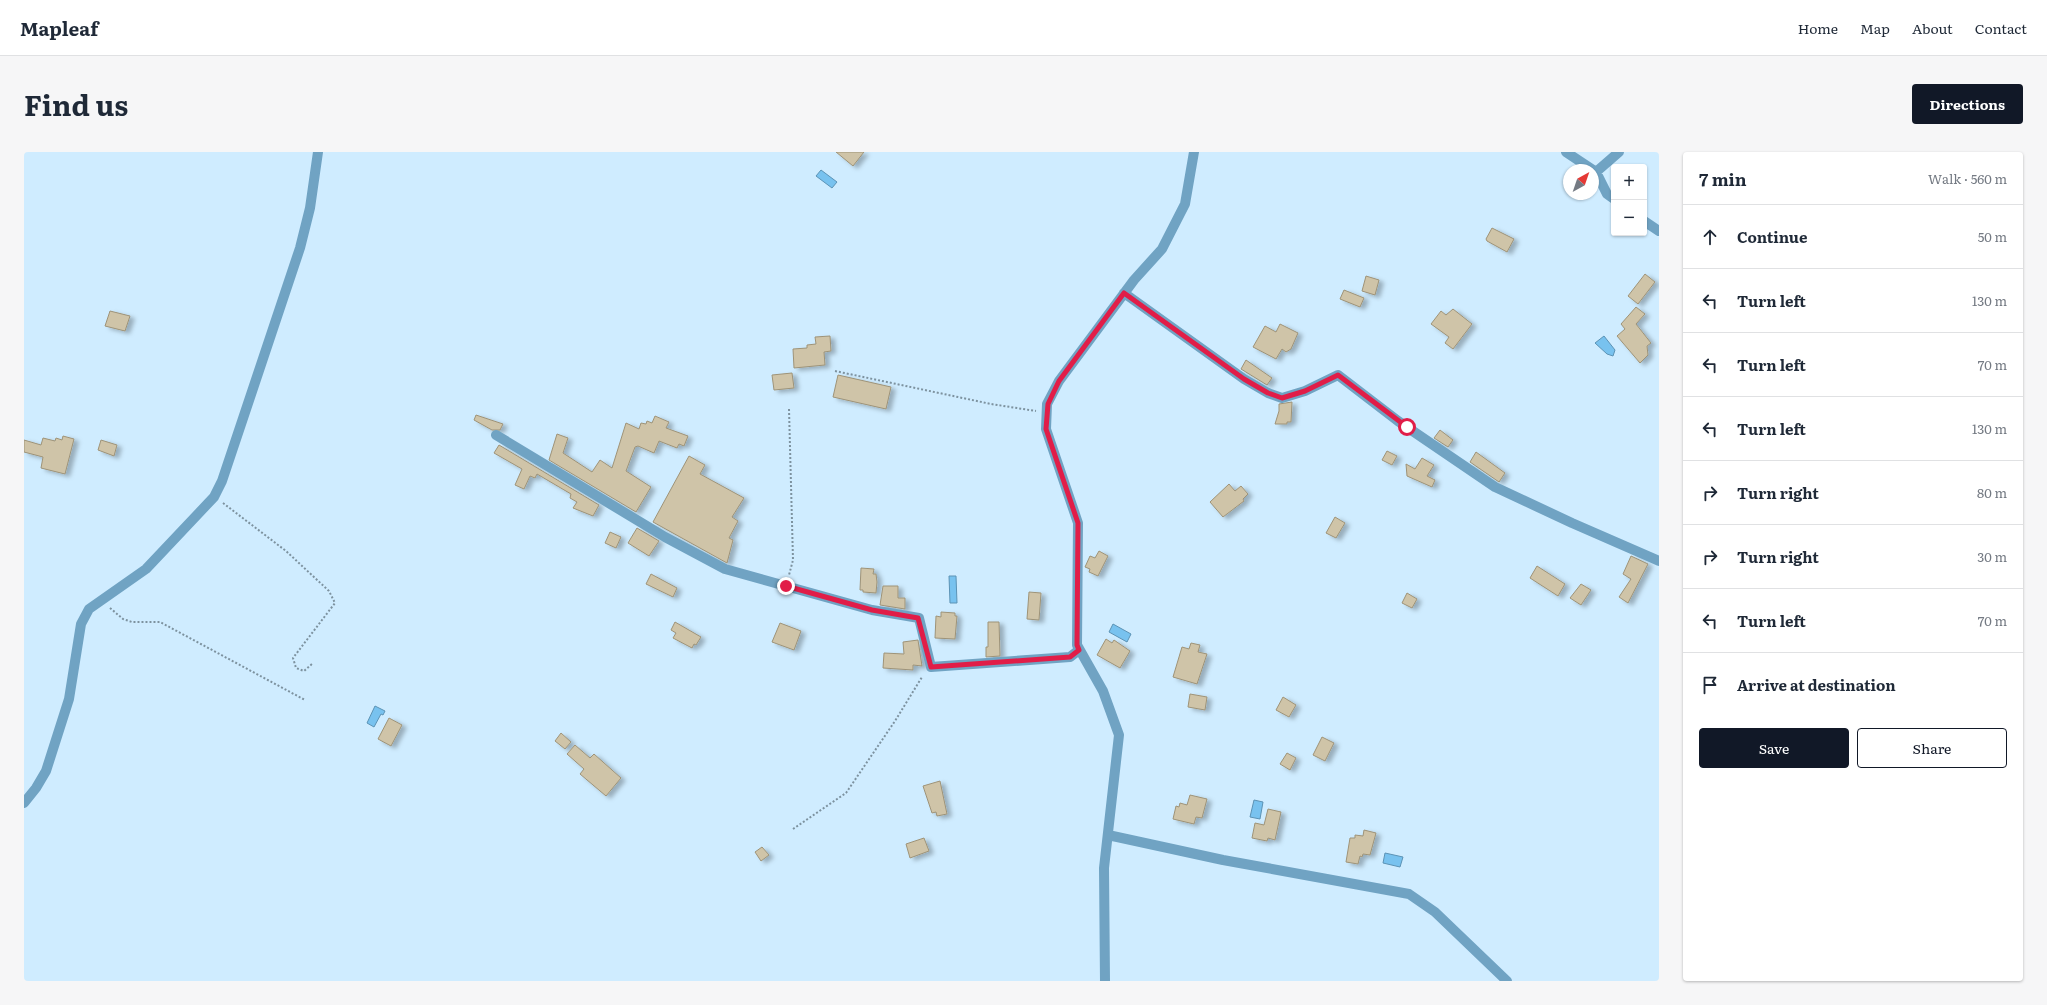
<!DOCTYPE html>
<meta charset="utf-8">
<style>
:root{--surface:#fff;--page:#f6f6f7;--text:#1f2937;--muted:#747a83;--line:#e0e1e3;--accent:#111827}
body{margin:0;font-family:Literata,serif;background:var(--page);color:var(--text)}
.controls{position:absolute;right:12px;top:12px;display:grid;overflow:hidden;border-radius:4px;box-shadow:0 1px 3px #0004}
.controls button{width:36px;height:36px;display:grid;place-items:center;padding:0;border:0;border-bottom:1px solid var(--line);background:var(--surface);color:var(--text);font:20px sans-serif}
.compass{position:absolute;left:1539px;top:12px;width:36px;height:36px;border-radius:50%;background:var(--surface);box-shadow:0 1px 3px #0004;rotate:40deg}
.stop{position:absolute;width:12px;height:12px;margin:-9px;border:3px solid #e11d48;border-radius:50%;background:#fff}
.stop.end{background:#e11d48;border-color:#fff;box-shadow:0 1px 4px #0008}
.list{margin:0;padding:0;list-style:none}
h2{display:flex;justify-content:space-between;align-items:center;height:52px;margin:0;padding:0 16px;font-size:17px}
h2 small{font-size:13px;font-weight:400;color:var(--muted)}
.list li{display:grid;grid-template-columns:26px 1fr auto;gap:12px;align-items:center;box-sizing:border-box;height:64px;padding:0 16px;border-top:1px solid var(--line)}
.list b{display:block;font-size:15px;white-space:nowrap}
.list em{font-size:13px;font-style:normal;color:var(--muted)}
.actions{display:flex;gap:8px;padding:12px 16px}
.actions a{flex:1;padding:9px 0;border:1px solid var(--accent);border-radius:4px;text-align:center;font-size:14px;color:var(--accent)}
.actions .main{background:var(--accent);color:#fff}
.icon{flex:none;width:22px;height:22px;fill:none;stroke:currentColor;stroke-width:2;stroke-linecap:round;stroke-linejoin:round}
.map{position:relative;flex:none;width:1635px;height:829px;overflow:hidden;border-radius:4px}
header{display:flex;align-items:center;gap:24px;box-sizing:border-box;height:56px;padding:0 20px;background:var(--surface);border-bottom:1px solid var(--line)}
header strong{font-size:19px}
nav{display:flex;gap:22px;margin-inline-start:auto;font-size:14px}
.intro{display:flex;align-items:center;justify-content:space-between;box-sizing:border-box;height:96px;padding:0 24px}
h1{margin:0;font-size:28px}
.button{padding:10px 18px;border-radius:4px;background:var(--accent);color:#fff;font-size:14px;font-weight:700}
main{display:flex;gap:24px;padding:0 24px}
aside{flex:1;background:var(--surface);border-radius:4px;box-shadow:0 1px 3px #0004}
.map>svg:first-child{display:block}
.water{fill:#78c2ef;stroke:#5c93b5}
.building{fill:#cfc4a8;stroke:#9e9378;filter:url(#shadow)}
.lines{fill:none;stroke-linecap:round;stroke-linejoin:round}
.path{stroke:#7d929f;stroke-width:2;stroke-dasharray:2 2;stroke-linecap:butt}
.street{stroke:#70a3c3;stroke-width:10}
.route{stroke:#e11d48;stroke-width:5}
</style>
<header>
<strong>Mapleaf</strong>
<nav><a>Home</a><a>Map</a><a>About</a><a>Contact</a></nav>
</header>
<div class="intro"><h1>Find us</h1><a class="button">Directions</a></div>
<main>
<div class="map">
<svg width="1635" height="829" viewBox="0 0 1635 829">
<defs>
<filter id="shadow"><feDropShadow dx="4.5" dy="2.5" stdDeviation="2" flood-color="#0004"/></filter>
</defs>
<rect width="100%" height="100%" fill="#cfecff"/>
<!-- water -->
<path class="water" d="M797 18 813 30 808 36 792 24Z
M1580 184 1591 198 1589 204 1583 202 1571 191Z
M925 424H932L933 451H926Z
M1089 472 1107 482 1103 490 1085 480Z
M351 554 361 559 359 563 357 562 350 575 343 571Z
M1230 648 1239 650 1236 667 1226 665Z
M1361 701 1379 705 1376 715 1359 711Z"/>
<!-- building -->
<path class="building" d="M812 0H840L829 14Z
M1468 76 1490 87 1483 100 1463 89 1462 87Z
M1621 122 1631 130 1614 152 1604 144Z
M1342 124 1355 128 1351 143 1338 139Z
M1320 138 1340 146 1336 155 1316 147Z
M1612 155 1621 162 1612 172 1627 191 1623 194 1624 203 1616 211 1593 184 1601 177 1597 172Z
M1429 157 1448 172 1429 197 1421 191 1425 185 1407 172 1417 159 1422 163Z
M86 159 106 164 101 179 81 174Z
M1256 172 1274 181 1267 197 1262 200 1258 197 1252 207 1229 195 1241 174 1252 180Z
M806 184 807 199 800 200 801 213 770 216 769 197 783 196V193L792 192 791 185Z
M1222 208 1248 226 1243 233 1217 217Z
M768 221 770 236 750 238 748 223Z
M814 223 867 235 862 257 809 245Z
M1268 250 1267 270H1263V272H1251L1255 259V252Z
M452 263 479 272 476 278H468L450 268Z
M631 264 645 270 642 276 664 284 660 294 655 292 653 296 635 289 630 301 614 294 611 295 602 319 627 335 612 360 525 308 533 282 544 286 539 301 568 320 576 308 588 316 602 271 615 277 617 271 622 272 623 269 628 271Z
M1416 278 1429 288 1424 295 1410 286Z
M39 284 50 287 41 322 17 316 19 305 0 300V288L17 293 19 286 31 289 32 286 38 288Z
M77 288 93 293 90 304 74 298Z
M475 293 575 353 569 364 549 356 553 350 546 346 547 342 513 322 511 326 506 324 500 337 491 333 498 317 470 301Z
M1363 299 1373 304 1368 313 1358 308Z
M1452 300 1481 321 1475 330 1446 310Z
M665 304 681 313 676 322 720 346 708 365 714 369 705 386 709 388 703 411 629 370Z
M1398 306 1410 313 1403 324 1411 328 1408 335 1383 324 1382 312 1391 317Z
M1205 332 1211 339 1217 334 1224 342 1219 347 1220 349 1199 365 1186 350Z
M1311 365 1321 371 1312 386 1302 381Z
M613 376 635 389 625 404 604 391Z
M586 380 597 385 592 396 581 391Z
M1075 399 1084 404 1074 424 1065 420 1066 417 1061 415 1066 404 1071 406Z
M1607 404 1624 412 1604 451 1595 445 1607 427 1599 422Z
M1513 414 1541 432 1534 444 1506 426Z
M837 416 850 417 849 422H852L853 430 852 441 839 440V438H836Z
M627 422 653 436 649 445 622 432Z
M1557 432 1567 438 1557 453 1546 446Z
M859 434H874V446H881V457L856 453Z
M1005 440 1017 441 1015 468 1003 467Z
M1383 441 1393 447 1388 456 1378 451Z
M917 460 931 461V464H933L931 487 911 486 912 464 917 465Z
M651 470 677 485 672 493 670 492 668 496 649 486 652 481 647 478Z
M964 470H975L976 504 962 505V495H964Z
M756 471 777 479 770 498 748 490Z
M1082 487 1088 491 1090 488 1106 499 1096 516 1073 503Z
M894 488 898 514 889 513V518L859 516 860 501 880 502 879 490Z
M1167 491 1176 493 1174 500 1183 502 1173 532 1149 525 1158 495 1165 497Z
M1166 542 1183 545 1181 558 1164 555Z
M1259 545 1272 553 1265 565 1252 558Z
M365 566 378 573 367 594 354 587Z
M537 581 547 590 541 597 531 589Z
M1298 585 1310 591 1301 609 1289 603Z
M551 593 566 606 570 602 597 626 582 644 556 622 560 617 543 602Z
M1263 601 1272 606 1266 618 1256 612Z
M916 629 923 662 913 664 912 660 908 661 899 634Z
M1166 643 1183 647 1178 666 1172 665 1170 672 1149 667 1152 654 1155 655 1156 651 1163 653Z
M1244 657 1257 660 1251 688 1244 686 1243 689 1228 686 1231 671 1240 673Z
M1340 678 1352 681 1346 703 1339 702 1338 705 1336 704 1334 712 1322 710 1326 686H1331V683L1339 684Z
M900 686 905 699 886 706 882 692Z
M738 695 745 703 737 709 731 700Z"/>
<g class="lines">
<!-- path -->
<path class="path" d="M811 219 967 252 1012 259
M765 257 769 408 765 423
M199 351 262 399 305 439 311 451 269 506 272 516 280 519 288 512
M86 456 99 467 108 470H136L281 548
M769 677 822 641 871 569 898 525"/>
<!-- street -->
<path class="street" d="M1542 0 1572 20 1595 0
M1572 20 1583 42 1590 47
M1620 69 1635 79
M1100 141 1220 227 1244 241 1258 246 1281 239 1314 223 1374 269 1471 335 1548 371 1635 409
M472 283 641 385 701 417 848 458 895 466 907 515 1046 505 1055 498
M0 651 12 636 22 619 45 547 57 472 65 457 122 417 190 345 198 329 276 96 286 56 294 0
M1084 683 1199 708 1385 742 1411 760 1483 829
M1081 829 1080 716 1095 583 1079 539 1053 493 1054 371 1022 277 1023 252 1035 229 1110 128 1138 97 1161 52 1170 0"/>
</g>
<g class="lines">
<!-- route -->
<path class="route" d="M762 434 848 458 894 466 907 515 1046 505 1055 498 1053 493 1054 371 1022 277 1024 252 1035 229 1100 141 1220 227 1244 241 1258 246 1281 239 1314 223 1383 275"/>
</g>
</svg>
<div class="controls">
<button>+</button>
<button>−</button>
</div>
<svg class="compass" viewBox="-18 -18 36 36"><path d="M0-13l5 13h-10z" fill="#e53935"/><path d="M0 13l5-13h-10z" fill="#747a83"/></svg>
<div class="stop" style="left:1383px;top:275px"></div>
<div class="stop end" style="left:762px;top:434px"></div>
</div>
<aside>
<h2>7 min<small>Walk · 560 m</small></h2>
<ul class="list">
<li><svg class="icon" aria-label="ahead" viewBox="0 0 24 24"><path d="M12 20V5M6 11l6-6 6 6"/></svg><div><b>Continue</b></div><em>50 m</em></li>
<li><svg class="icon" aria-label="left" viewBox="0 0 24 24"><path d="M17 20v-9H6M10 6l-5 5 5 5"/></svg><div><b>Turn left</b></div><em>130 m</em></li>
<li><svg class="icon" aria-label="left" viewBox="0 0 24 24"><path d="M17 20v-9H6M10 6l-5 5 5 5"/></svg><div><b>Turn left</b></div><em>70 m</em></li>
<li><svg class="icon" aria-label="left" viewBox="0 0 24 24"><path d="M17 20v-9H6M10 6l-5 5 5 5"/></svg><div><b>Turn left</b></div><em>130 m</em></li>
<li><svg class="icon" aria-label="right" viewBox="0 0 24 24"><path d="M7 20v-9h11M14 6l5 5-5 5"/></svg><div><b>Turn right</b></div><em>80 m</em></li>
<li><svg class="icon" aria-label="right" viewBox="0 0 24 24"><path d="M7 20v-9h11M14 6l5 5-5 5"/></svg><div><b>Turn right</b></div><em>30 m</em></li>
<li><svg class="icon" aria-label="left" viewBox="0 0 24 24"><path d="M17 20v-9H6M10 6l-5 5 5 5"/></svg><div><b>Turn left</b></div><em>70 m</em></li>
<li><svg class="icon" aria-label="arrive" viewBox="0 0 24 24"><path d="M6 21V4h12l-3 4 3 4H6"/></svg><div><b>Arrive at destination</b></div></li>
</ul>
<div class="actions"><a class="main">Save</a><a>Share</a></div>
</aside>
</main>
